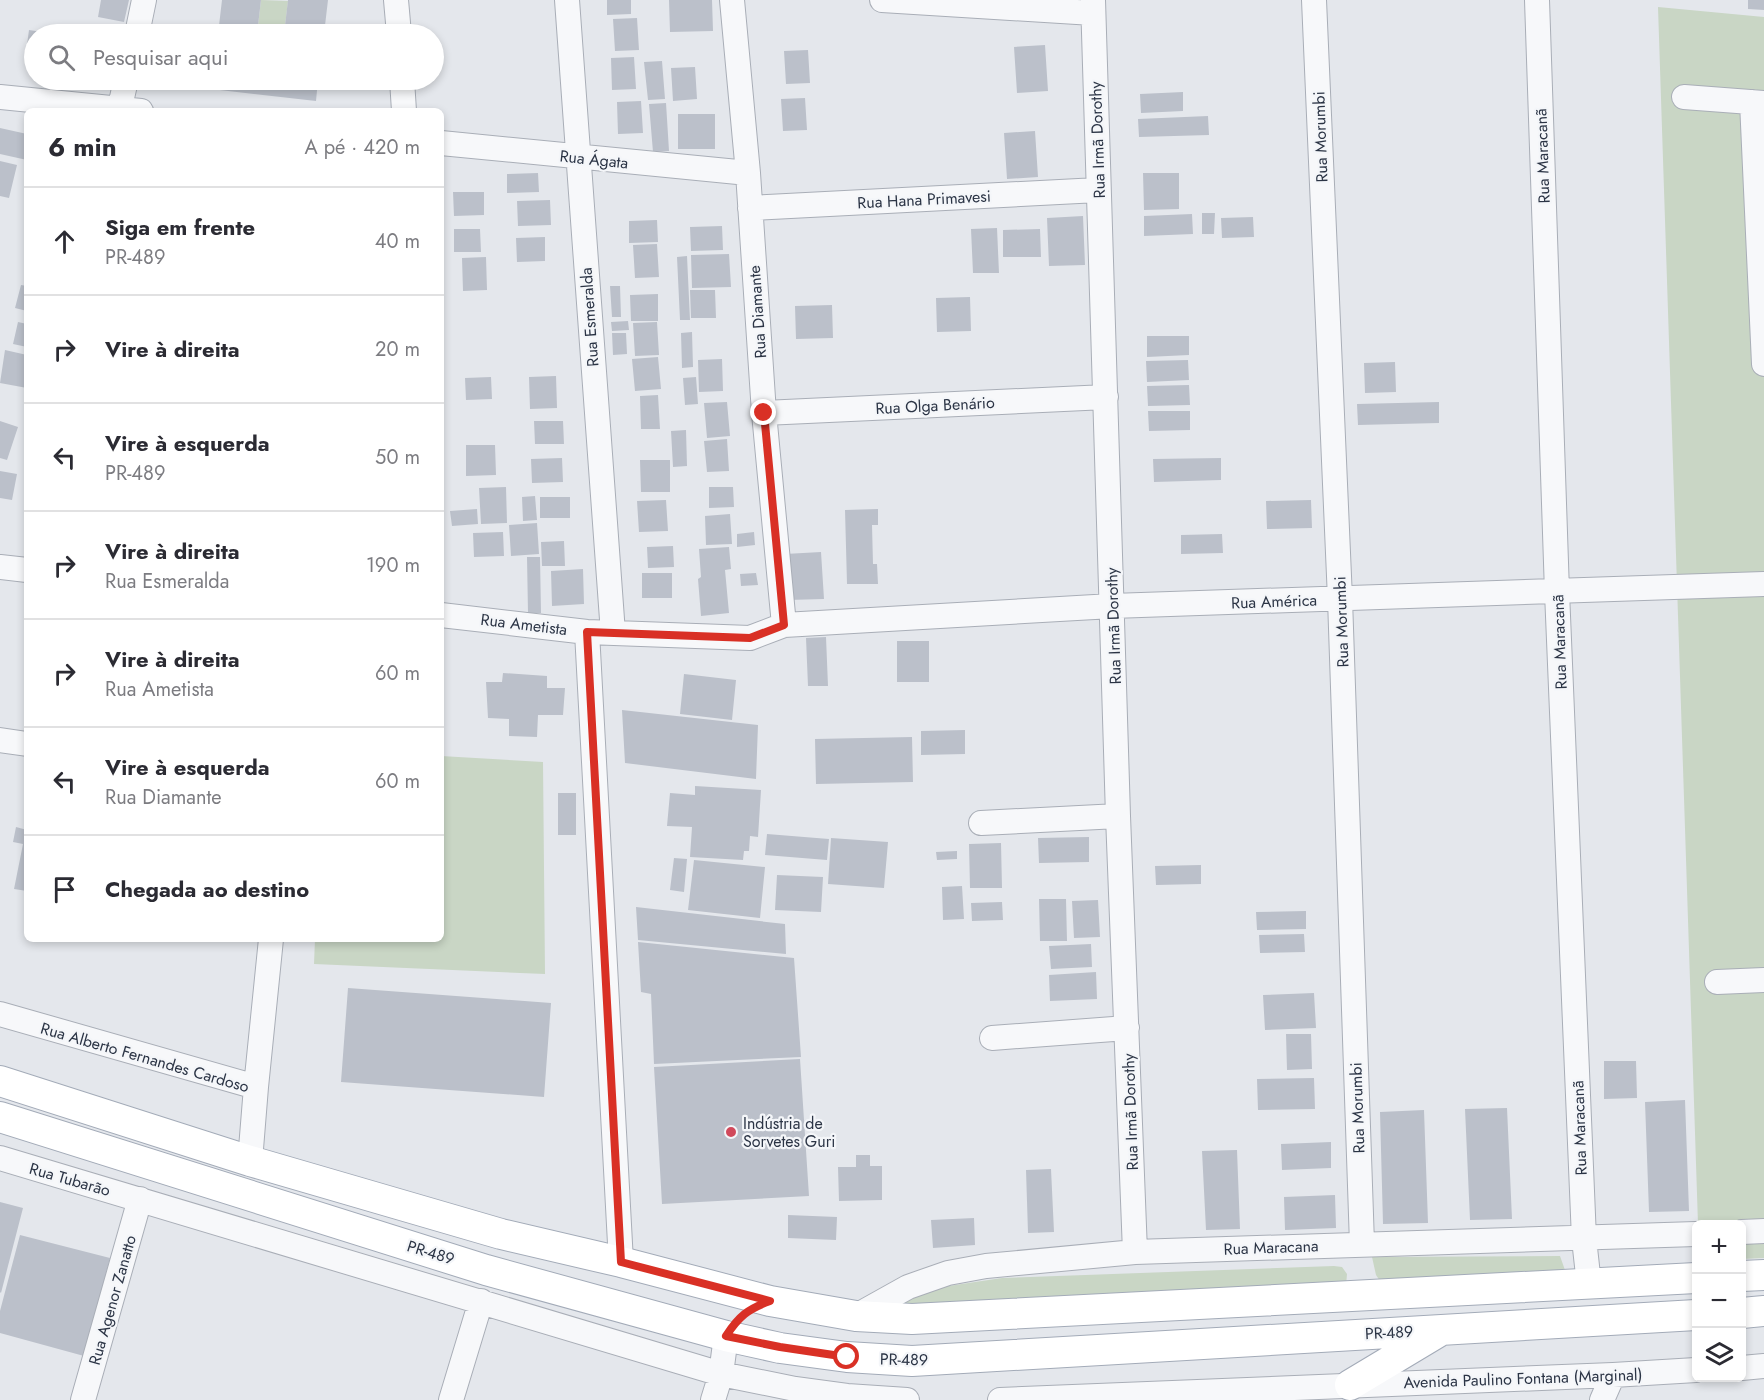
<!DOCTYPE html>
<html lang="pt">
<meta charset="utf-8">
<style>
:root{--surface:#fff;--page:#f7f7f7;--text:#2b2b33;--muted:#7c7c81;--line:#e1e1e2}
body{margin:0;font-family:Jost,sans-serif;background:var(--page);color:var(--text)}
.controls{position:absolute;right:18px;bottom:18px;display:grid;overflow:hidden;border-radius:9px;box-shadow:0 3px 9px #0003}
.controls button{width:54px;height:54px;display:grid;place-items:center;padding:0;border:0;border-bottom:2px solid var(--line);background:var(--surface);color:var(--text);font:30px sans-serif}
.stop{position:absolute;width:18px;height:18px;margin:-14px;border:4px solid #d93025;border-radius:50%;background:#fff}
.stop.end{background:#d93025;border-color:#fff;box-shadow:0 2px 6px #0008}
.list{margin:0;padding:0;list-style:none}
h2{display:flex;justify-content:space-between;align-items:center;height:78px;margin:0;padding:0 24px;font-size:26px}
h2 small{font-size:20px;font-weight:400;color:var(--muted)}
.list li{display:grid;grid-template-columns:39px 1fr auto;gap:18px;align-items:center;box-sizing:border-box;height:108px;padding:0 24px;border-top:2px solid var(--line)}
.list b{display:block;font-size:22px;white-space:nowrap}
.list p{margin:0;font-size:20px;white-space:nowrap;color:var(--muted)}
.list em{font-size:20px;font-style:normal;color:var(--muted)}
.icon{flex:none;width:33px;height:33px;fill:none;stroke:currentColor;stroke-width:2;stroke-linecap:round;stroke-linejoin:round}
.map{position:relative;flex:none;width:1764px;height:1400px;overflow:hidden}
.search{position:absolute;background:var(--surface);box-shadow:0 3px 9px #0003;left:24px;top:24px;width:420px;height:66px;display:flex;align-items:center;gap:15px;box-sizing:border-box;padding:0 21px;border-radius:33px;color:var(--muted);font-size:22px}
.panel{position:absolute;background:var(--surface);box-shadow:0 3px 9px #0003;left:24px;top:108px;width:420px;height:834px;border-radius:9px}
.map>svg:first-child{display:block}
.green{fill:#c9d6c5}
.building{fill:#bbc0ca}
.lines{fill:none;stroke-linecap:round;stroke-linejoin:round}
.minor-casing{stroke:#a9aeb7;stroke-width:26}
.major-casing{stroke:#a3abb8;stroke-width:32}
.minor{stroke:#f7f8fa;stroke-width:24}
.major{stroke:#fff;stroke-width:30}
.route{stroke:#d93025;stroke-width:8}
.poi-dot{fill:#d1495b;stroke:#f4f6f9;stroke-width:2}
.labels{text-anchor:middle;stroke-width:4.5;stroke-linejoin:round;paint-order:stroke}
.street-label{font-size:16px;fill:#2b3445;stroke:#f4f6f9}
.poi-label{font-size:16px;fill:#2b3445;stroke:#f4f6f9;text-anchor:start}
</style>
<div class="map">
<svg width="1764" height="1400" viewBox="0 0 1764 1400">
<rect width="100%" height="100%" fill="#e4e7ec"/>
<!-- green -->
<path class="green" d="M261 0 288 1 284 34H257Z
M1658 7 1764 17V1258L1742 1259V1224H1698Z
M441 756 543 762 545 974 314 964 315 939H441Z
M1560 1256 1566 1273 1384 1287 1376 1275 1372 1257Z
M1334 1266 1342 1267 1347 1274 1346 1286 884 1311 915 1291 1002 1278Z"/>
<!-- building -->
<path class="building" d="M101 0H129L124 22 98 17Z
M222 0H261L257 34H218Z
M288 0H328L324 34H284Z
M607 0H631V14L607 15Z
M669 0H712L713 31 670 32Z
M1748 0H1764V10L1748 9Z
M637 18 639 50 615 51 613 19Z
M29 30 49 33 34 34V60L25 59Z
M1045 45 1048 91 1017 93 1014 47Z
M808 50 810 83 786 84 784 51Z
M634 57 636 89 612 90 611 58Z
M662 61 665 99 648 100 644 62Z
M695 67 697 99 673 101 671 68Z
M212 80H318L316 101 211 89Z
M1183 92V111L1141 113 1140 94Z
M805 98 807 130 783 131 781 99Z
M641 101 643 133 618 134 617 102Z
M666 103 669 151 653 152 649 104Z
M678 114H715V149H678Z
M1208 116 1209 135 1139 137 1138 119Z
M0 128 27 134V160L0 154Z
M1035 131 1038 177 1007 179 1004 133Z
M0 161 17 165 9 198 0 196Z
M538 173 539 192 507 193V174Z
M1143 173H1179V209L1144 210Z
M453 192H484V215L454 216Z
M550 200 551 225 518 226 517 201Z
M1202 213H1215L1214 234H1202Z
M1192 214 1193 234 1144 236V216Z
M1083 216 1085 265 1049 266 1047 218Z
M1253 217 1254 237 1222 238 1221 218Z
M657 220 658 242 629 243V221Z
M722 226 723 250 691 251 690 227Z
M997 228 999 273H973L971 229Z
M454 229H480L481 252H454Z
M1040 229 1041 257H1003V230Z
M545 237V261L517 262 516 238Z
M657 244 659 277 635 278 633 245Z
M729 254 731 287 692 288 691 255Z
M687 256 690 320H680L677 257Z
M486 257 487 290 463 291 462 258Z
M21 285 27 286V311L15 308Z
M610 286H620L621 317H612Z
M690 290H715L716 318H691Z
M658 294V321H631L630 295Z
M970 297 971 331 937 332 936 298Z
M832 305 833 338 796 339 795 306Z
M628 321 629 330 612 331 611 322Z
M18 322 27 324V347L13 344Z
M657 322 659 355 635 356 633 323Z
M692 332 693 367 682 368 681 333Z
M612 333H626L627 354 613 355Z
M1147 336H1189V355L1147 357Z
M5 350 27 355V388L0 383Z
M658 357 661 389 635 391 632 359Z
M722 359 723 391 699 392 698 360Z
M1188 360 1189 380 1147 382 1146 361Z
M1395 362 1396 392 1365 393 1364 363Z
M556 376 557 408 530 409 529 377Z
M491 377 492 399 466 400 465 378Z
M696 377 698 404 685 405 683 378Z
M1189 385 1190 405 1148 406 1147 386Z
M658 395 660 429H641L640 396Z
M727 402 730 436 707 438 704 403Z
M1439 402V423L1358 425 1357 404Z
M1148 411H1190V430L1149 431Z
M0 421 18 427 7 460 0 458Z
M534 421H563L564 444H535Z
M686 430 687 466 673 467 671 431Z
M727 439 729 471 707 472 704 441Z
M466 445H495L496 475 466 476Z
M562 458 563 482 532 483 531 459Z
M1221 458V480L1154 482 1153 459Z
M640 460H670V492H641Z
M0 471 17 474 12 500 0 498Z
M506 487 507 523 481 524 479 488Z
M709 487H733L734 507 709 508Z
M535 496 537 520 523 521 522 497Z
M540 497H570V518H540Z
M666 500 668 531 639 532 637 501Z
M1311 500 1312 528 1267 529 1266 501Z
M477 509 478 524 452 526 450 511Z
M878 509V525H872L873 564H877L878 584H847L845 510Z
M730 514 732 544 706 545 705 516Z
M537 523 539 554 511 556 509 525Z
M503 532 504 556 474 557 473 533Z
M754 532 755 545 737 547V534Z
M1222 534 1223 553 1181 554V535Z
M564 541 565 566H542L541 542Z
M673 546 674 567 648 568 647 547Z
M729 547 731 569 725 570 729 613 701 616 698 579 701 577 699 549Z
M821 552 824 599 788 600 785 554Z
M527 557H540L541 613H528Z
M583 569 584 604 552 606 551 571Z
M642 573H672V598H642Z
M756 573 758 585 741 586 740 574Z
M826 637 828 686H808L806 638Z
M897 641H929V682H897Z
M503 673 547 676V688H565L563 715H538L537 737 509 736V719L488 718 486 682H502Z
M684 674 736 680 732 720 680 714Z
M622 710 758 725 756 779 625 763Z
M965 730V754L921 755V731Z
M912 737 913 782 816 784 815 739Z
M695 786 761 790 758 837 750 836 749 851H744L743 860 690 857 692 827 667 826 670 793 695 795Z
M558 793H576V835H558Z
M16 827 27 830V891L14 889 23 844 13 842Z
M767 834 829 839 827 860 765 855Z
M1089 837V862L1039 863 1038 838Z
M831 838 888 842 884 888 828 884Z
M1001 843 1002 888H970L969 844Z
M957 851V859L937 860 936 852Z
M674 858 687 859 684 892 670 890Z
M694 860 765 867 760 918 688 910Z
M1201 865V884L1156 885 1155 866Z
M777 875 823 877 821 912 775 910Z
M962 886 964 919 943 920 942 887Z
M1039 899H1066L1067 941H1040Z
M1098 900 1100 937 1074 938 1072 901Z
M1002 902 1003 920 972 921 971 903Z
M636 907 785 924 786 954 638 940Z
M1306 911V929L1257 930 1256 912Z
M1304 934 1305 952 1260 953 1259 935Z
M638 942 794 958 801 1057 654 1064 651 994 641 992Z
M1091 944 1092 967 1051 969 1049 946Z
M1096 972 1097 999 1050 1001 1049 975Z
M348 988 551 1003 544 1097 341 1082Z
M1314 993 1316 1028 1265 1030 1263 995Z
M1286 1034H1311L1312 1069 1287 1070Z
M800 1059 809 1196 662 1204 654 1067Z
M1604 1061H1636L1637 1098 1604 1099Z
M1314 1078 1315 1109 1258 1110 1257 1079Z
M1685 1100 1689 1211 1649 1212 1645 1102Z
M1507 1108 1512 1219 1470 1220 1465 1109Z
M1424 1110 1428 1223 1383 1224 1380 1112Z
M1331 1142V1168L1282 1170 1281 1144Z
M1237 1150 1240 1229 1206 1230 1202 1151Z
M856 1155H870V1166H882V1200L839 1201 838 1167H856Z
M1051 1169 1054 1232 1028 1233 1026 1170Z
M1335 1195 1336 1228 1285 1230 1284 1197Z
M0 1202 23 1208 1 1293 0 1292Z
M788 1215 837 1217 836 1240 788 1238Z
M974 1218 975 1245 933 1248 931 1220Z
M20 1235 110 1258 84 1356 0 1333V1311Z"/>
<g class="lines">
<defs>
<path id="minor" d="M396 0 399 34
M567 0 613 633
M732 0 748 173 764 413 784 625
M882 0 1093 13
M1093 0 1118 816 1135 1252
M1314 0 1340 599 1362 1244
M1537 0 1557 592 1584 1239 1589 1284
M137 34 144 0
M402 80 404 111
M0 97 141 111
M1684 97 1764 103
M1752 102 1764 364
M119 111 126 80
M441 143 748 173
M750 208 1098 190
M764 413 1106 397
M0 567 27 570
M441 615 587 632 750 638 784 625 1112 606 1764 584
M587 632 621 1262
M0 740 27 744
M981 823 1118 816
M1717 982 1764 980
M0 1014 256 1087 250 1161
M992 1038 1127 1028
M256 1087 271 939
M0 1158 721 1374 795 1389 847 1396 907 1400
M1742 1232 1764 1231
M856 1316 908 1287 948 1273 986 1266 1135 1252 1696 1234
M1742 1368 1764 1366
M83 1400 140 1199
M451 1400 481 1301
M713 1400 721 1374 726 1336
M1000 1400 1613 1375 1696 1370
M1602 1400 1613 1375"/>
<path id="major" d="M0 1081 250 1161 501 1234 621 1262 770 1301 856 1316 912 1319 1696 1278
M0 1117 486 1270 726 1336 780 1348 847 1357 912 1361 1696 1315
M1742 1276 1764 1275
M1742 1313 1764 1311
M1350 1385 1440 1331"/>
</defs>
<!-- minor casing -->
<use href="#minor" class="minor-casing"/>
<!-- major casing -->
<use href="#major" class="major-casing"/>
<!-- minor -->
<use href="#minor" class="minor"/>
<!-- major -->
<use href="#major" class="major"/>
</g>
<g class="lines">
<!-- route -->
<path class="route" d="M764 413 784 625 750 638 587 632 621 1262 770 1301C748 1309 739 1316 726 1336L780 1347 847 1357"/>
</g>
<!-- markers -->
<circle class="poi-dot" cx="731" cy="1132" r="6"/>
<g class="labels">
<!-- street labels -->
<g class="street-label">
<text transform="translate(1320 137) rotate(-92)" y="6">Rua Morumbi</text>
<text transform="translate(1097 140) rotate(-92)" y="6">Rua Irmã Dorothy</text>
<text transform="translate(1542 156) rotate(-92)" y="6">Rua Maracanã</text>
<text transform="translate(594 159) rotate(6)" y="6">Rua Ágata</text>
<text transform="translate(924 199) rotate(-3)" y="6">Rua Hana Primavesi</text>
<text transform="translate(757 312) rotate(-94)" y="6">Rua Diamante</text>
<text transform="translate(589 317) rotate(-94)" y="6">Rua Esmeralda</text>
<text transform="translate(935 405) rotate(-3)" y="6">Rua Olga Benário</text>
<text transform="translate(1274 601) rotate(-2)" y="6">Rua América</text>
<text transform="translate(1341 622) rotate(-92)" y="6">Rua Morumbi</text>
<text transform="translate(524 624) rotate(7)" y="6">Rua Ametista</text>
<text transform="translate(1113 626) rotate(-92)" y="6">Rua Irmã Dorothy</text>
<text transform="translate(1559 642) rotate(-92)" y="6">Rua Maracanã</text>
<text transform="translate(145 1057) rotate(16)" y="6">Rua Alberto Fernandes Cardoso</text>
<text transform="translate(1357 1108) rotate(-92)" y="6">Rua Morumbi</text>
<text transform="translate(1130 1112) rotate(-92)" y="6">Rua Irmã Dorothy</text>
<text transform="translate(1579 1128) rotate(-92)" y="6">Rua Maracanã</text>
<text transform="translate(70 1179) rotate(16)" y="6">Rua Tubarão</text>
<text transform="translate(1271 1247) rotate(-2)" y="6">Rua Maracana</text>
<text transform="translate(431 1252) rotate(17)" y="6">PR-489</text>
<text transform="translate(112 1300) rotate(-74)" y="6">Rua Agenor Zanatto</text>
<text transform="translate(1389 1332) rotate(-3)" y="6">PR-489</text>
<text transform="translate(904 1359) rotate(1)" y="6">PR-489</text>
<text transform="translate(1523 1378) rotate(-2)" y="6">Avenida Paulino Fontana (Marginal)</text>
</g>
<!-- poi labels -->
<g class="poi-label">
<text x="743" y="1129">Indústria de<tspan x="743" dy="18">Sorvetes Guri</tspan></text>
</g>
</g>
</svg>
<div class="controls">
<button>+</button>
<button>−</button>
<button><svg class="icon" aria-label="layers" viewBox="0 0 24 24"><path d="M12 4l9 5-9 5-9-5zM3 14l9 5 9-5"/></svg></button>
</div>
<div class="stop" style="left:847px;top:1357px"></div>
<div class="stop end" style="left:764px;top:413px"></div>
<div class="search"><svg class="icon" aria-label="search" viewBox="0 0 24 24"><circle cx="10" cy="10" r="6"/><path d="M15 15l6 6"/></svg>Pesquisar aqui</div>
<section class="panel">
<h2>6 min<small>A pé · 420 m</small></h2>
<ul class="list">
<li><svg class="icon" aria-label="ahead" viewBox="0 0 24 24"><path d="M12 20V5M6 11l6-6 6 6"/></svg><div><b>Siga em frente</b><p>PR-489</p></div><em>40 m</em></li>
<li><svg class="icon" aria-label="right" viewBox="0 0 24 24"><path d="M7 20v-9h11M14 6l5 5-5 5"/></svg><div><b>Vire à direita</b></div><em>20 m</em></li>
<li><svg class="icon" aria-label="left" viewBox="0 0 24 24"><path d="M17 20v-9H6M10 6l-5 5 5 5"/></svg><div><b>Vire à esquerda</b><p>PR-489</p></div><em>50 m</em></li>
<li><svg class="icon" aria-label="right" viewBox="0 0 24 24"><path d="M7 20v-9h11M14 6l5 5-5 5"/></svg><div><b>Vire à direita</b><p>Rua Esmeralda</p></div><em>190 m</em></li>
<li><svg class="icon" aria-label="right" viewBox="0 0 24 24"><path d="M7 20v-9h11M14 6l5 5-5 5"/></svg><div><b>Vire à direita</b><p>Rua Ametista</p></div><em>60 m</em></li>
<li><svg class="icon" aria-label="left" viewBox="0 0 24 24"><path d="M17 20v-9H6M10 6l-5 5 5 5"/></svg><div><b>Vire à esquerda</b><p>Rua Diamante</p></div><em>60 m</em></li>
<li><svg class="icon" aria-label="arrive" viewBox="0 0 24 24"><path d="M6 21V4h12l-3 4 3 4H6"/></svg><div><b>Chegada ao destino</b></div></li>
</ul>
</section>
</div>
